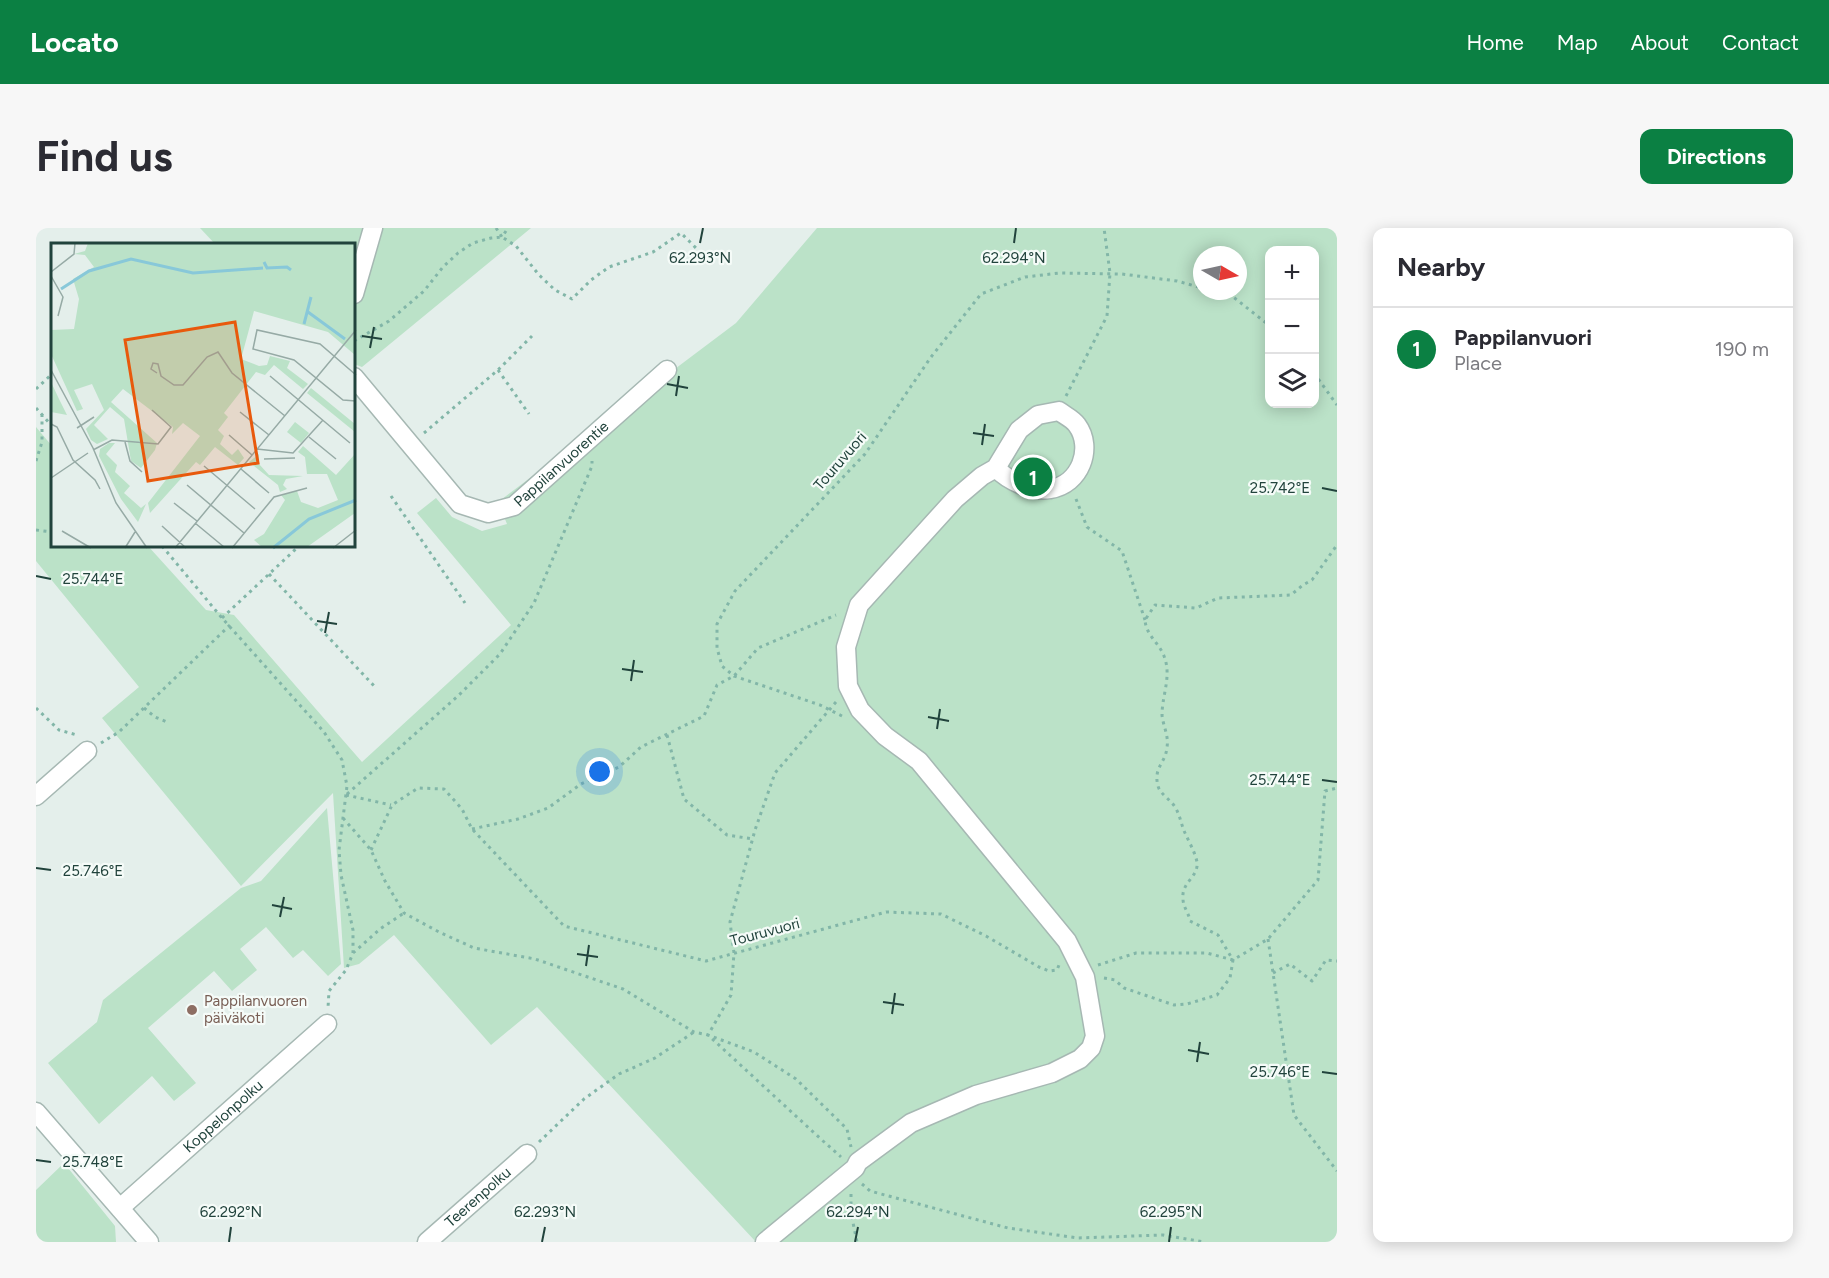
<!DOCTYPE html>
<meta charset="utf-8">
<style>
:root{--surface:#fff;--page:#f7f7f7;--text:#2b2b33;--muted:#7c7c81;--line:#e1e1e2;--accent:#0b8043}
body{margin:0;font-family:Figtree,sans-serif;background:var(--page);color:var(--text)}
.controls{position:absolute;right:18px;top:18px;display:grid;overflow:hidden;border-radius:12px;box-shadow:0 3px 15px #0003}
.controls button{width:54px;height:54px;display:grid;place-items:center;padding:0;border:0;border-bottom:2px solid var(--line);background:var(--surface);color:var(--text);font:30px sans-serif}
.compass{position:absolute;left:1157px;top:18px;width:54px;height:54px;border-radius:50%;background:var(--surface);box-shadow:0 3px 15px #0003;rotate:99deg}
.you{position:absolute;left:564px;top:544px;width:21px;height:21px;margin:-15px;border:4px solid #fff;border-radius:50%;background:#1a73e8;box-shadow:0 0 0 9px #1a73e833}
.badge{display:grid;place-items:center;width:39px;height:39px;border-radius:50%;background:var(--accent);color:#fff;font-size:20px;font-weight:700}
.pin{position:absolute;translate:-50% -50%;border:3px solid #fff;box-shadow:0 2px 6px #0006}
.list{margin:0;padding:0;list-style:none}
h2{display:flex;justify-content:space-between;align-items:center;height:78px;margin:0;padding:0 24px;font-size:26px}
h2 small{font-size:20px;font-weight:400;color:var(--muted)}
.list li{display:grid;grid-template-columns:39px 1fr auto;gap:18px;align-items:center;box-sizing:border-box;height:84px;padding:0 24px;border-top:2px solid var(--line)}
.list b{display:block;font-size:22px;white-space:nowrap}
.list p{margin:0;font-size:20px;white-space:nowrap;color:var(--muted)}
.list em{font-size:20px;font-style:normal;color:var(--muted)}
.icon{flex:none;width:33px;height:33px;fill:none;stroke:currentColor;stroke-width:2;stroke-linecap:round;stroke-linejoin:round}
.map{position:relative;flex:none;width:1301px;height:1014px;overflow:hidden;border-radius:12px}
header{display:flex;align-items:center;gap:36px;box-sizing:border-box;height:84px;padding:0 30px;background:var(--accent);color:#fff}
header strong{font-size:28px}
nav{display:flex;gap:33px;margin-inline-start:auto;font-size:21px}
.intro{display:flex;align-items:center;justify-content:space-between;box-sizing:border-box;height:144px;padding:0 36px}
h1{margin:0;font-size:42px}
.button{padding:15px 27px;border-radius:12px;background:var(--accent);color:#fff;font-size:21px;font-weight:700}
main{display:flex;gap:36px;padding:0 36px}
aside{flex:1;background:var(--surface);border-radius:12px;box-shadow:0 3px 15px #0003}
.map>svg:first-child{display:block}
.green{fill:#bbe2c8;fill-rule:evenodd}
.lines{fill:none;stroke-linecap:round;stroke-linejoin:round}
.minor-casing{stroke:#a6b8b3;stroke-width:21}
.path{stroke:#82b6a8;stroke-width:3;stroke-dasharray:3 4.5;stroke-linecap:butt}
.minor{stroke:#fff;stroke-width:18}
.ticks{fill:none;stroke:#21433c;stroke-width:2}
.education-dot{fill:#8d6e63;stroke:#f5fbf8;stroke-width:2}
.labels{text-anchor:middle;stroke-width:4.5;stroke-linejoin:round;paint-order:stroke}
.street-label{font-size:15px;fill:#21433c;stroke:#f5fbf8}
.education-label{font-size:15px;fill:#785e54;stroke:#f5fbf8;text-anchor:start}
.inset-river{fill:none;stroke:#88c8d9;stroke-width:3}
.inset-road{fill:none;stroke:#96aaa5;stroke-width:1.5}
.view{fill:#e8590c;fill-opacity:0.15;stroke:#e8590c;stroke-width:3}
.inset-edge{fill:none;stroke:#21433c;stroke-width:3}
.ticks-label{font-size:15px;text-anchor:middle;fill:#21433c;stroke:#f5fbf8;stroke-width:4.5;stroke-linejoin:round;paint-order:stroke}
</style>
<header>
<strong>Locato</strong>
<nav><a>Home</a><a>Map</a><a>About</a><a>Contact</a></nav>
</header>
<div class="intro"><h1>Find us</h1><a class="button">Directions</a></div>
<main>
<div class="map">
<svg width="1301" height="1014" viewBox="0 0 1301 1014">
<rect width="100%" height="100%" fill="#e4efeb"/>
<!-- green -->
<path class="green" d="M164 0H495L326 139 318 136V16H179Z
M781 0H1301V1014H720L501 779 455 817 358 707 323 736 308 740 297 565 205 658 66 490 103 459 0 333V199L16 218V318H112L170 382 198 387 326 534 475 397 381 285 400 270 416 289 446 303 471 296 462 274 700 95ZM1234 22H1278V176H1234ZM1166 27H1202V63H1166Z
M291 580 305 736 292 748 267 722 257 730 230 699 204 721 221 742 196 763 178 743 112 800 160 855 138 873 116 848 63 896 12 835 61 794 67 772 205 660 225 653Z
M28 935 79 998 80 1014H0V962Z"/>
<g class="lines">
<defs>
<g id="minor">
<path d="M318 66 337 0"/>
<path id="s1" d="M318 149 424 276 452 285 478 278 631 142"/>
<path d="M0 568 51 523"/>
<path d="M0 884 113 1014"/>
<path id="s2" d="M84 980 291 796"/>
<path id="s3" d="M391 1014 491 926"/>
<path d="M729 1014 819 940 822 934 875 895 940 867 1016 845 1044 831 1055 820 1059 808 1049 749 1031 713 883 533 849 508 824 482 812 458 810 419 823 377 919 271 946 248 960 240 983 202 1002 187 1023 183C1028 187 1037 191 1041 197 1058 220 1044 257 1014 261 996 264 972 253 960 240"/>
</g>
</defs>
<!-- minor casing -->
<use href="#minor" class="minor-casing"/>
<!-- path -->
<path class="path" d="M460 0 466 9 472 0
M1177 63 1196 68 1234 98
M318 113 353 93 388 63 407 39 422 25 437 15 455 10 466 9 480 18 503 47 519 62 536 71 555 52 573 39 617 24 645 5 672 32
M462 142 493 186
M1278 145 1301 177
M0 161 16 146
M1030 168 1071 88 1074 45 1068 0
M0 180 16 198
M388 205 462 142 496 108
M0 233 6 214V187
M355 268 429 375
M1040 271 1051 299 1086 323 1109 392
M0 302 16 304
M126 318 186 390 288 504 306 532 311 558 303 622 305 647 317 702V725L310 742 293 763 292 780
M233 346 340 460
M186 390 263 318
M800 474 739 545 719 602 694 694 698 725 695 767 672 807 718 824 760 851 811 901 815 919
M0 480 23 502 41 507
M108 480 119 489 131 494
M806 488 784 477 698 448 686 438 681 420V396L699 363 829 226 895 129 945 66 989 49 1024 45 1086 46 1141 53 1166 60
M631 507 648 571 691 607 717 611
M65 515 83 504 194 397
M311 566 422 468 464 426 498 375 556 238V233
M310 567 355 577
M307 590 335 622 349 653 368 685 403 704 438 720 499 731 587 761 658 804 672 807 787 913 805 929
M436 601 482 591 512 580 545 556 583 539 605 519 668 488 681 457 698 448 722 420 800 387
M335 622 356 577 382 560 408 561 426 581 436 601 528 698 670 733 850 684 905 686 950 708 1003 739 1013 743 1021 742 1023 737
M1232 711 1258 887 1301 943
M317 725 344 701 368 685
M1062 737 1100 725H1171L1197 732 1232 711 1282 652 1289 563 1301 560
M1237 745 1254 736 1276 753 1290 732 1301 733
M1068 750 1079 752 1088 760 1138 777 1151 776 1181 767 1194 750 1197 732 1182 707 1154 693C1153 685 1147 679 1147 671 1145 654 1163 649 1161 634 1159 624 1153 614 1149 605 1145 596 1144 587 1139 579 1134 571 1124 566 1122 558 1117 539 1130 535 1131 519 1133 508 1127 498 1126 487 1126 467 1136 448 1128 428 1123 415 1110 407 1109 392L1119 377 1160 380 1182 370 1255 367 1267 357 1276 352 1301 317
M503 914 548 871 583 846 619 830 658 804
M826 956 834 963 972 1000 1042 1010 1127 1007 1169 1014
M815 966V985L821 1014"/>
<!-- minor -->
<use href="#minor" class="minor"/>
</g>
<!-- ticks -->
<path class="ticks" d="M664 15 667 0M978 15 980 0M326 108 346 111M334 120 338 99M631 156 652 160M640 168 643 148M937 205 958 208M946 217 949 196M1286 260 1301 263M0 348 15 351M281 393 301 396M289 405 293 384M586 441 607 444M595 453 598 432M892 489 913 493M901 501 904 481M1286 552 1301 554M0 640 15 642M236 677 256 681M244 689 248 669M541 726 562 729M550 738 553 717M847 774 868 777M856 786 859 765M1152 822 1173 826M1161 834 1164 814M1286 844 1301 846M0 932 15 934M193 1014 195 999M506 1014 509 999M819 1014 822 999M1133 1014 1135 999"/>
<!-- markers -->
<circle class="education-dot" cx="156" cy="782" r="6"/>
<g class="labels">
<!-- street labels -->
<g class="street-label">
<text transform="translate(804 233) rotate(-49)" y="5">Touruvuori</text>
<text dy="5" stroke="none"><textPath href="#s1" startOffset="285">Pappilanvuorentie</textPath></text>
<text transform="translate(729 704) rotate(-15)" y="5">Touruvuori</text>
<text dy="5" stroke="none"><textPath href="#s2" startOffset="138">Koppelonpolku</textPath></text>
<text dy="5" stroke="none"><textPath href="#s3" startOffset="68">Teerenpolku</textPath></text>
</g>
<!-- education labels -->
<g class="education-label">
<text x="168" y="778">Pappilanvuoren<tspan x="168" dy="17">päiväkoti</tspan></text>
</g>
</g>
<!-- overview -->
<g transform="translate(15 15)">
<rect width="304" height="304" fill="#e4efeb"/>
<path d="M37 0H304V112L277 89 203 68 190 116 208 123 216 122 219 113 239 118 236 125 257 141 252 146 223 122 214 132 205 129 173 170 177 174 167 187 173 193 169 201 181 212 187 206 193 215 187 222 164 204 149 222 145 219 99 270 97 260 149 193 132 180 121 191 122 184 72 146 60 159 106 200 104 207 90 225 80 218 73 176 59 164 43 182 57 196 46 201 40 197 35 186 53 167 41 141 23 147 32 166 26 168 0 111V87L23 86 28 56 22 36 43 24 34 12 23 11 34 8ZM0 139 8 156 16 172 0 169ZM260 145 304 181V189L256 150ZM244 179 258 190 250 200 236 189ZM58 200H64L55 211 66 222 64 229 79 243 73 250 90 265 95 261 87 279 70 256 48 213 49 206ZM252 203 285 232 304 211V270L256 304H211L203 297 213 291 234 257 230 252 246 248 250 259 267 265 287 257 276 231H256L254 214 247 209ZM208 211V221L218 232 252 233 235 236 232 242 236 246 229 249 227 242 198 219Z" fill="#bbe2c8"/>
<path class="inset-river" d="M213 19 216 25 236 24 240 27M10 46 38 28 80 16 142 30 212 25M257 69 294 96M253 81 260 54M222 305 258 276 305 257"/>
<path class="inset-road" d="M0 29 23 11 24 0M0 33 12 54 7 73M0 127 42 205 65 260 96 305M106 130 100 126 102 120 107 121 110 133 123 142H132L156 114 167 109 181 130 234 173M305 132 269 101 206 87 202 106 243 117 292 157 305 158M219 133 299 200M189 169 218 192M0 181 6 184 22 217 44 237 49 246M26 185 43 174M178 192 201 212M258 194 285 216M74 199 79 218 91 229M206 206 242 210 272 177M42 207 61 197 107 201 120 184 101 167M213 216 244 215M153 223 204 266M190 226 218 250M0 235 37 210M136 242 193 290M123 260 146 278M144 280 173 304M111 283 135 305M11 288 40 305M74 305 84 289M124 305 305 87M181 305 223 254 256 245M282 305 305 287"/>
<path class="view" d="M184 79 207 220 97 238 74 97Z"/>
<rect width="304" height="304" class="inset-edge"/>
</g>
<g class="ticks-label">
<text x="664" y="35">62.293°N</text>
<text x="978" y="35">62.294°N</text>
<text x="1244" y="265">25.742°E</text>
<text x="57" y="356">25.744°E</text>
<text x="1244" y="557">25.744°E</text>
<text x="57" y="648">25.746°E</text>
<text x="1244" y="849">25.746°E</text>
<text x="57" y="939">25.748°E</text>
<text x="195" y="989">62.292°N</text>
<text x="509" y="989">62.293°N</text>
<text x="822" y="989">62.294°N</text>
<text x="1135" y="989">62.295°N</text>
</g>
</svg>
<div class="controls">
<button>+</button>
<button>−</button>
<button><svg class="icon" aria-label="layers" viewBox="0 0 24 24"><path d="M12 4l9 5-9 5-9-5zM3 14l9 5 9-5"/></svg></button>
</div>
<svg class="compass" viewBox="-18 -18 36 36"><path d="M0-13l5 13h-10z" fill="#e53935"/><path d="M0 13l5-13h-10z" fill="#7c7c81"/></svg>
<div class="you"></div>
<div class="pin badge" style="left:997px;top:249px">1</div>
</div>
<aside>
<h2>Nearby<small></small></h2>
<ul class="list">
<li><span class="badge">1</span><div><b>Pappilanvuori</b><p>Place</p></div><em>190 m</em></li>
</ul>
</aside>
</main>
